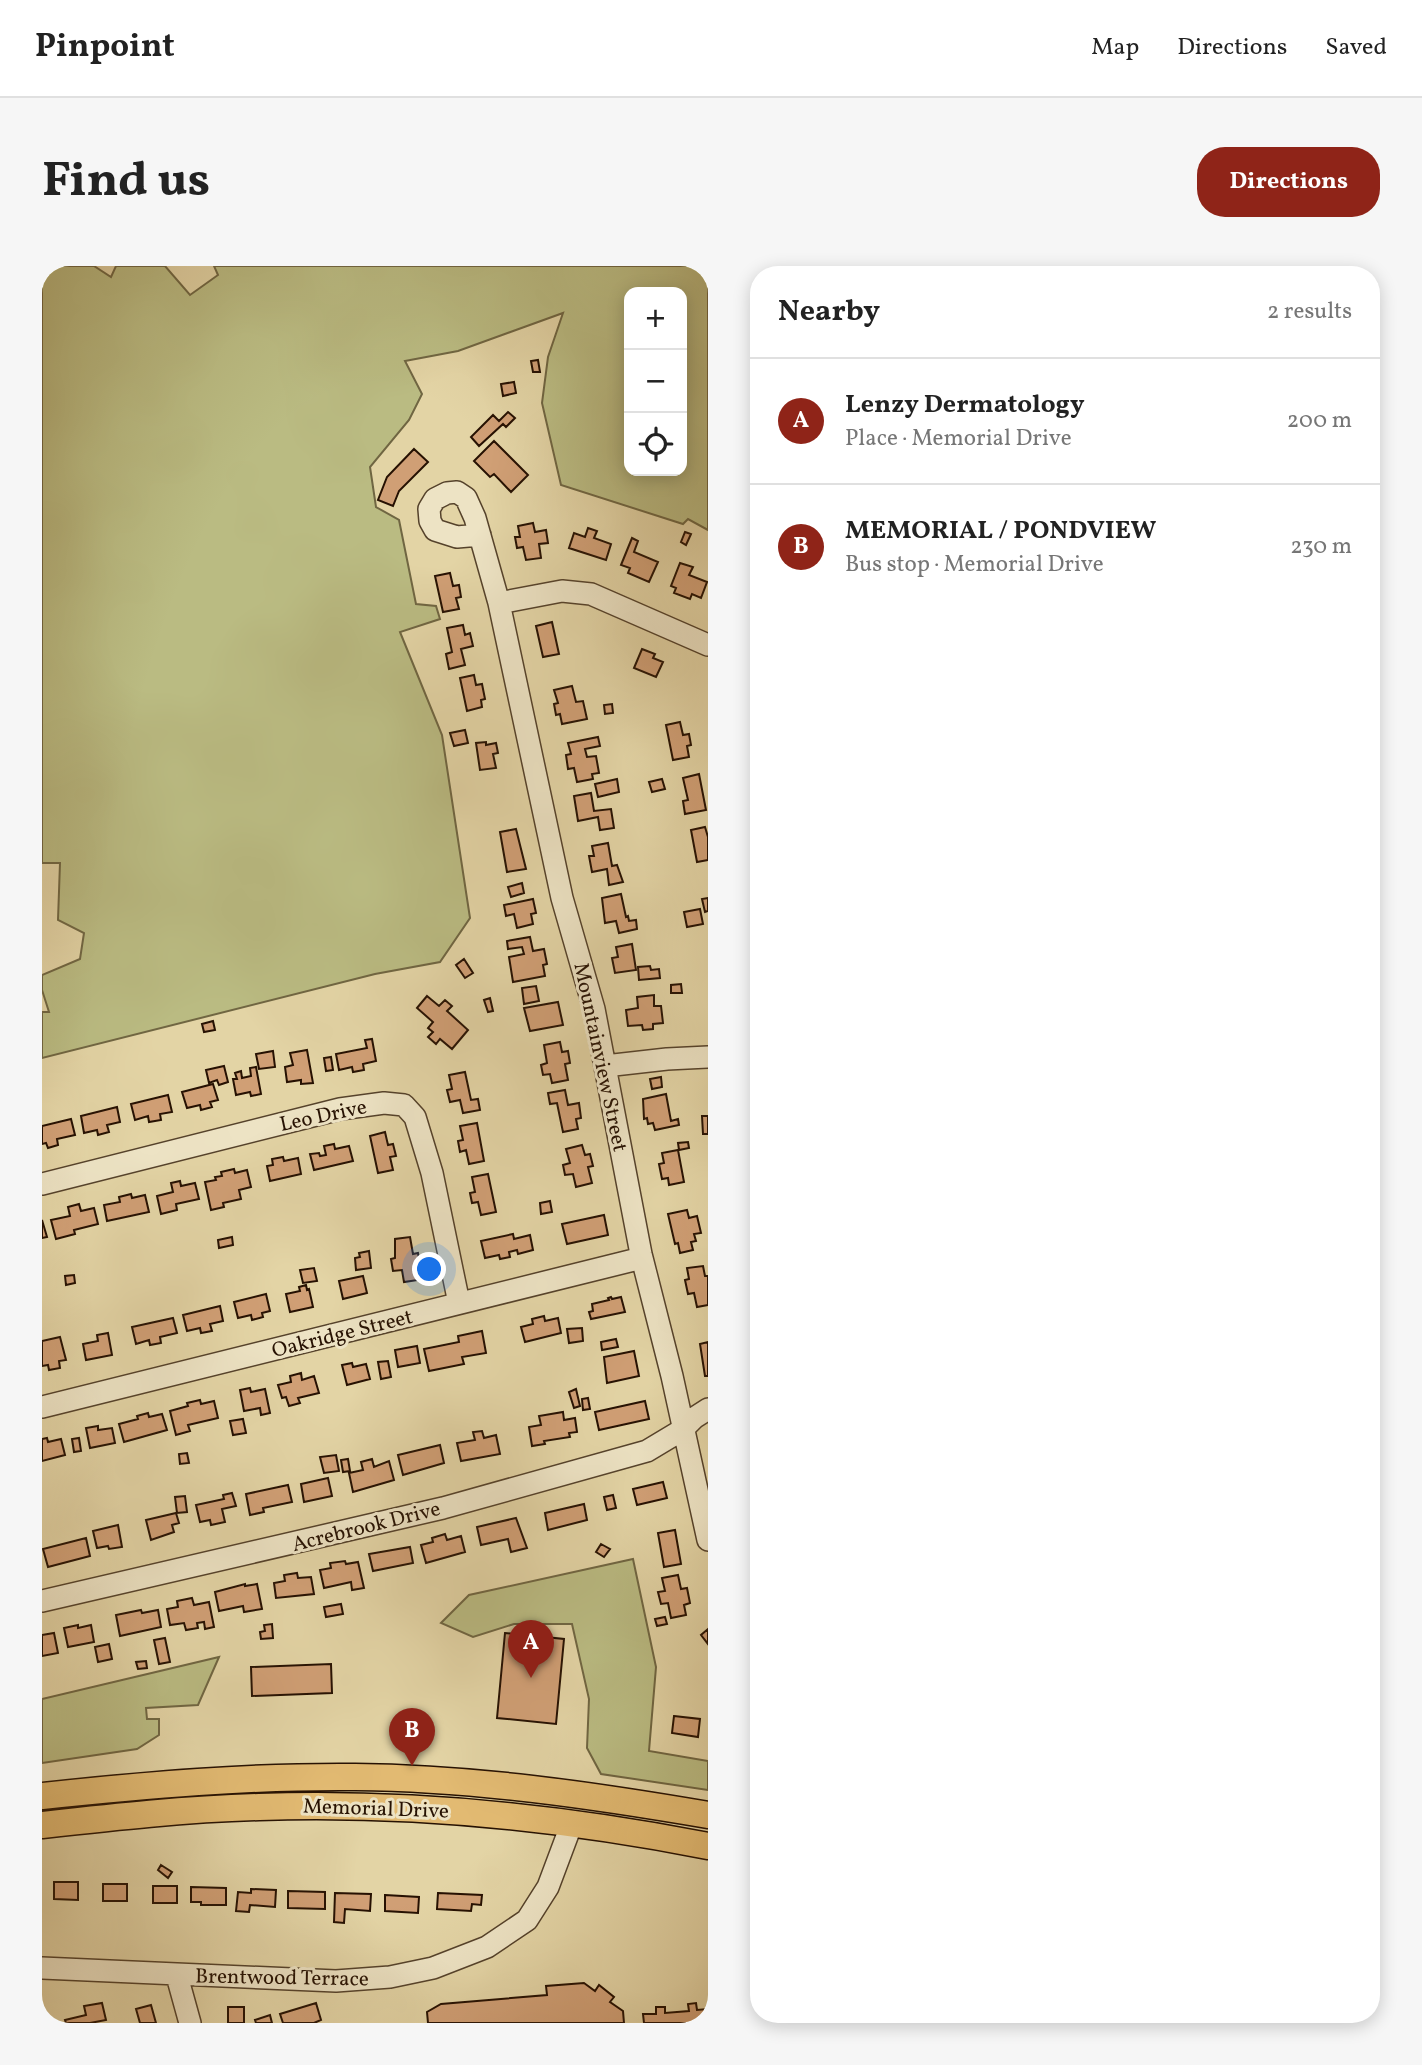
<!DOCTYPE html>
<meta charset="utf-8">
<style>
:root{--surface:#fff;--page:#f6f6f6;--text:#222;--muted:#767676;--line:#e0e0e0;--accent:#8f2418}
body{margin:0;font-family:Vollkorn,serif;background:var(--page);color:var(--text)}
.controls{position:absolute;right:21px;top:21px;display:grid;overflow:hidden;border-radius:14px;box-shadow:0 4px 18px #0003}
.controls button{width:63px;height:63px;display:grid;place-items:center;padding:0;border:0;border-bottom:2px solid var(--line);background:var(--surface);color:var(--text);font:35px sans-serif}
.you{position:absolute;left:388px;top:1004px;width:24px;height:24px;margin:-18px;border:5px solid #fff;border-radius:50%;background:#1a73e8;box-shadow:0 0 0 10px #1a73e833}
.badge{display:grid;place-items:center;width:46px;height:46px;border-radius:50%;background:var(--accent);color:#fff;font-size:23px;font-weight:700}
.pin{position:absolute;translate:-50% -58px;filter:drop-shadow(0 2px 4px #0008)}
.pin::after{content:'';position:absolute;top:37px;width:24px;height:21px;background:inherit;clip-path:polygon(0 0,100% 0,50% 100%)}
.list{margin:0;padding:0;list-style:none}
h2{display:flex;justify-content:space-between;align-items:center;height:91px;margin:0;padding:0 28px;font-size:30px}
h2 small{font-size:23px;font-weight:400;color:var(--muted)}
.list li{display:grid;grid-template-columns:46px 1fr auto;gap:21px;align-items:center;box-sizing:border-box;height:126px;padding:0 28px;border-top:2px solid var(--line)}
.list b{display:block;font-size:26px;white-space:nowrap}
.list p{margin:0;font-size:23px;white-space:nowrap;color:var(--muted)}
.list em{font-size:23px;font-style:normal;color:var(--muted)}
.icon{flex:none;width:38px;height:38px;fill:none;stroke:currentColor;stroke-width:2;stroke-linecap:round;stroke-linejoin:round}
.map{position:relative;flex:none;width:666px;height:1757px;overflow:hidden;border-radius:28px}
header{display:flex;align-items:center;gap:42px;box-sizing:border-box;height:98px;padding:0 35px;background:var(--surface);border-bottom:2px solid var(--line)}
header strong{font-size:33px}
nav{display:flex;gap:38px;margin-inline-start:auto;font-size:24px}
.intro{display:flex;align-items:center;justify-content:space-between;box-sizing:border-box;height:168px;padding:0 42px}
h1{margin:0;font-size:49px}
.button{padding:18px 32px;border-radius:28px;background:var(--accent);color:#fff;font-size:24px;font-weight:700}
main{display:flex;gap:42px;padding:0 42px}
aside{flex:1;background:var(--surface);border-radius:28px;box-shadow:0 4px 18px #0003}
.map>svg:first-child{display:block}
.green{fill:#babb82;stroke:#706642;stroke-width:2;fill-rule:evenodd}
.building{fill:#d09f75;stroke:#261102;stroke-width:2}
.lines{fill:none;stroke-linecap:round;stroke-linejoin:round}
.minor-casing{stroke:#55422b;stroke-width:24}
.major-casing{stroke:#261102;stroke-width:29}
.minor{stroke:#ede3c4;stroke-width:21}
.major{stroke:#e2ba72;stroke-width:26}
.labels{text-anchor:middle;stroke-width:6;stroke-linejoin:round;paint-order:stroke}
.street-label{font-size:21px;fill:#261102;stroke:#ede3c4}
</style>
<header>
<strong>Pinpoint</strong>
<nav><a>Map</a><a>Directions</a><a>Saved</a></nav>
</header>
<div class="intro"><h1>Find us</h1><a class="button">Directions</a></div>
<main>
<div class="map">
<svg width="666" height="1757" viewBox="0 0 666 1757">
<rect width="100%" height="100%" fill="#e3d4a5"/>
<filter id="stains"><feTurbulence type="fractalNoise" baseFrequency=".00286" numOctaves="4"/><feColorMatrix values="0 0 0 0 .2 0 0 0 0 .09 0 0 0 0 .02 0 0 0 .5 -.17"/></filter>
<radialGradient id="worn" r=".72"><stop offset=".6" stop-color="#630" stop-opacity="0"/><stop offset="1" stop-color="#630" stop-opacity=".3"/></radialGradient>
<!-- green -->
<path class="green" d="M0 0H52L69 11 74 0H123L148 29 176 9 172 0H666V264L646 253 641 258 519 219 500 137 506 91 521 47 416 85 363 95 380 128 367 154 328 201 334 241 357 254 374 338 394 340 398 353 358 366 400 469 428 652 398 696 333 708 0 792V746H7L0 724V709L38 693 42 667 16 654 18 597H0ZM640 26V205H587V26Z
M591 1293 614 1401 607 1485 666 1495V1524L559 1508 545 1482 547 1433 530 1358H472L431 1371 399 1357 427 1329Z
M177 1391 156 1439 104 1442 105 1453H117V1469L95 1483 0 1497V1433Z"/>
<!-- building -->
<path class="building" d="M496 94 498 106H491L489 95Z
M472 116 474 127 461 130 459 118Z
M466 146 473 152 464 161 461 158 437 180 429 171 451 149 457 155Z
M452 175 486 209 469 226 452 208 448 211 432 195Z
M372 183 386 196 357 225 351 240 336 234 345 211Z
M491 257 493 266 504 264 506 277 497 278 499 292 484 294 481 281 475 282 473 271H478L476 260Z
M546 262 555 265 552 272 569 278 564 294 527 282 532 267 543 271Z
M643 266 649 268 644 279 639 276Z
M590 272 596 275 592 286 616 296 607 316 586 307 588 302 579 299Z
M638 297 651 301 647 309 665 316 659 332 650 328 648 333 632 327 634 322 629 320Z
M408 307 411 320 417 319 419 331 414 332 417 343 401 346 393 310Z
M510 356 517 388 501 391 494 360Z
M421 359 423 369 428 367 431 380 419 383 423 399 407 403 404 388 410 386 405 362Z
M600 383 613 388 611 392 621 396 614 411 592 402Z
M432 409 434 419 440 418 443 433 439 434 440 441 425 445 418 412Z
M530 420 534 436 541 435 545 453 520 458 518 448 514 449 512 438 516 437 512 424Z
M570 438 571 447 563 448 562 439Z
M638 456 641 469 647 468 649 479 645 480 647 491 631 494 624 459Z
M423 464 426 477 412 480 408 467Z
M556 471 558 480 543 483 545 491 554 490 557 507 550 508 551 513 535 516 532 502 526 503 524 489 529 488 526 477Z
M444 476V479L454 477 456 487 451 488 454 502 438 504 434 477Z
M657 508 664 544 643 548 641 535 646 534 641 512Z
M575 513 577 526 556 531 553 518Z
M620 513 623 523 610 526 607 516Z
M549 527 552 545 569 543 572 562 558 564 556 551 536 555 532 530Z
M663 561 666 571V594L655 596 649 564Z
M474 563 484 603 465 606 458 566Z
M566 577 570 600 575 599 581 616 567 619 565 603 550 606 547 590H552L550 580Z
M480 617 482 627 469 631 466 621Z
M579 628 584 651 586 650 587 655 594 654 595 663 577 667 574 655 563 657 560 632Z
M666 632V645L663 646 660 633Z
M491 633 494 647 489 648 491 658 475 662 472 648 464 650 462 639Z
M658 643 661 658 645 661 642 646Z
M488 671 491 685 502 683 505 698 501 699 503 710 471 716 467 691 482 688 480 681 466 683 465 675Z
M590 678 594 704 573 707 570 692 576 691 574 681Z
M422 693 431 707 423 712 414 699Z
M608 700 609 704 617 703 618 712 597 714 596 701Z
M639 718 640 727H629V719Z
M494 720 497 735 482 738 480 722Z
M612 729V740H619L621 757 611 758V763L601 764 600 759 586 760 584 744 596 742 595 731Z
M385 730 397 740 403 734 410 740 405 745 426 764 410 783 398 773 394 778 386 771 391 766 386 762 391 756 375 742Z
M448 732 451 745 446 746 442 734Z
M516 736 521 759 488 765 482 742Z
M171 755 173 764 162 766 160 758Z
M330 773 334 795 321 798 322 804 311 806 310 801 297 804 294 788 325 782 323 774Z
M518 776 520 786 526 785 528 797 523 798 526 814 510 817 508 808 501 809 499 799 505 797 502 779Z
M265 784 271 817 259 818V814L245 816 243 801 251 799 248 787Z
M231 785 233 801 217 803 214 788Z
M289 791 291 804 284 805 282 792Z
M182 800 186 816 177 819 175 814 167 817 164 804Z
M214 801 219 828 209 830 208 826 194 829 191 813H195L193 807 199 805 200 812 209 810 208 802Z
M423 806 429 834 436 833 438 844 421 847 418 834 408 836 405 824 410 823 407 809Z
M619 811 620 821 610 823 608 813Z
M171 818 176 834 168 836 170 841 159 844 158 839 145 842 140 826Z
M523 824 526 839 537 837 539 852 534 853 536 863 521 866 515 837 508 838 506 827Z
M624 828 629 855 636 853 637 859 613 864 611 857 606 858 605 852 602 853 601 833Z
M126 829 130 846 118 848 119 854 107 856 106 850 93 854 89 838Z
M75 841 78 856 65 859 67 866 56 869 55 864 42 867 39 850Z
M660 850H666V868H661Z
M29 853 33 869 15 873 16 879 6 882 4 877 0 878V860Z
M435 857 442 895 427 898 424 884 418 886 416 875 421 874 418 860Z
M343 866 346 879 351 878 354 890 348 891 351 904 336 907 328 870Z
M646 876 647 882 637 884 636 877Z
M292 878 293 883 307 880 311 895 272 904 268 888 277 887 278 890 284 889 282 880Z
M540 879 543 889 548 888 551 900 546 901 550 917 534 921 531 908 523 909 521 899 528 897 524 883Z
M636 884 642 916 627 919 626 912 620 913 617 898 622 897 620 887Z
M241 891 242 895 256 892 259 908 228 915 225 900 231 899 230 893Z
M192 903 193 907 205 904 209 921 197 924 199 933 181 937 182 941 169 944 163 916 174 914 173 911 180 910 179 906Z
M446 908 454 946 439 949 436 936 430 937 428 927 433 926 430 911Z
M138 915 139 920 153 917 157 933 134 938 135 944 119 948 115 930 131 926 129 917Z
M89 928 90 932 103 929 107 946 65 955 62 939 78 936 77 931Z
M508 935 510 946 499 948 498 937Z
M37 938 39 945 52 942 56 958 32 964 33 968 14 973 9 954 28 950 26 941Z
M645 944 647 952 655 950 659 967 652 968 654 975 649 976 651 984 638 987 636 977 633 978 626 948Z
M562 949 566 969 525 978 520 958Z
M0 954 5 971 0 972Z
M471 968 472 973 488 969 491 984 476 988 475 984 467 986 468 991 458 993 457 989 443 992 439 975Z
M190 971 191 979 177 982 176 974Z
M368 971 371 988 376 987 378 999H374L376 1014 362 1016 360 1004 351 1005 349 993 353 992V973Z
M327 985 329 1002 314 1004 313 992 318 991 317 987Z
M661 1000 663 1010H666V1039L655 1041 652 1027 646 1028 643 1014 647 1013 645 1002Z
M272 1002 275 1015 261 1017 258 1004Z
M32 1009 33 1017 24 1019 23 1010Z
M321 1010 325 1027 301 1033 297 1015Z
M264 1019 265 1024 267 1023 271 1041 248 1046 244 1028 258 1025 257 1021Z
M224 1028 228 1045 220 1047 221 1051 210 1054 209 1049 196 1052 192 1036Z
M569 1031 570 1033 579 1031 583 1046 549 1053 547 1046 551 1045 550 1038 567 1034 566 1032Z
M178 1040 181 1055 168 1058 170 1065 159 1067 158 1062 145 1065 141 1049Z
M502 1050 503 1055 516 1052 519 1067 483 1076 479 1061 491 1058 490 1053Z
M131 1052 135 1067 118 1071 119 1077 108 1079 107 1074 94 1078 90 1061Z
M540 1062 541 1075 527 1077 525 1063Z
M440 1065 444 1087 420 1091 422 1098 387 1105 382 1083 417 1076 416 1070Z
M66 1067 70 1089 44 1094 41 1078 56 1075 55 1069Z
M18 1071 24 1094 17 1095 18 1102 7 1104 6 1099 0 1100V1075Z
M574 1073 576 1081 560 1084 559 1076Z
M666 1076V1110H663L658 1078Z
M375 1080 378 1097 356 1101 353 1084Z
M592 1085 597 1110 565 1117 562 1091Z
M346 1095 349 1111 339 1113 336 1096Z
M310 1097 311 1101 324 1098 328 1113 305 1119 300 1099Z
M259 1107 260 1114 272 1110 277 1127 256 1132 258 1137 247 1140 244 1131 240 1132 236 1119 249 1116 248 1110Z
M208 1122 209 1126 223 1123 228 1147 219 1149 218 1142 202 1145 198 1124Z
M534 1123 538 1140 532 1142 527 1126Z
M546 1132 548 1143 541 1144 540 1133Z
M158 1134 159 1138 172 1135 176 1152 146 1159 148 1165 134 1169 128 1145 146 1140 145 1137Z
M603 1135 607 1153 557 1164 553 1146Z
M521 1146 522 1154 533 1152 535 1166 527 1167 528 1171 502 1175 503 1178 490 1180 487 1161 499 1159 497 1150Z
M106 1147 107 1151 120 1148 125 1164 82 1176 77 1158 96 1153 95 1150Z
M201 1153 204 1167 191 1169 188 1155Z
M56 1160V1164L70 1162 73 1177 48 1182 44 1162Z
M440 1165 442 1172 454 1169 458 1188 419 1195 415 1177 433 1174 431 1166Z
M5 1172 6 1176 19 1173 23 1189 0 1195V1173Z
M37 1172 39 1185 32 1186 30 1173Z
M398 1179 402 1197 361 1209 356 1189Z
M145 1187 147 1197 138 1198 137 1188Z
M294 1189 297 1205 282 1207 278 1191Z
M306 1193 308 1205 301 1206 299 1194Z
M330 1193 332 1201 347 1195 352 1214 311 1226 307 1207 321 1204 319 1196Z
M286 1212 290 1230 262 1236 259 1218Z
M621 1216 625 1232 595 1239 591 1223Z
M246 1219 250 1236 221 1242 222 1246 208 1249 204 1228Z
M190 1227 194 1240 180 1243 183 1256 169 1259 168 1254 158 1256 154 1239 182 1233 181 1229Z
M571 1229 574 1242 565 1244 562 1231Z
M143 1230 145 1246 135 1247 133 1231Z
M542 1238 545 1254 506 1264 503 1247Z
M134 1247 137 1257 130 1259 132 1266 109 1274 104 1254Z
M474 1252 485 1282 469 1286 466 1273 439 1279 435 1261Z
M76 1259 80 1281 67 1283 66 1280 55 1282 51 1265Z
M633 1264 639 1298 622 1301 616 1267Z
M403 1268 405 1274 419 1270 423 1286 384 1297 379 1279 391 1276 390 1272Z
M44 1272 48 1290 6 1301 1 1283Z
M559 1278 568 1283 562 1291 554 1286Z
M368 1281 371 1297 331 1305 327 1288Z
M303 1295 304 1298 316 1296 322 1322 310 1324 309 1316 282 1322 278 1304 289 1302 288 1297Z
M255 1307 256 1312 269 1311 272 1328 234 1332 232 1317 243 1315 242 1309Z
M636 1309 639 1323 645 1322 648 1337 642 1339 644 1349 629 1352 626 1337 619 1338 616 1326 623 1325 620 1312Z
M203 1318V1320L215 1318 220 1343 202 1346 201 1340 177 1345 173 1326Z
M150 1332 152 1339 167 1336 172 1361 163 1363 162 1356 155 1357 156 1362 144 1364 142 1357 128 1359 125 1343 136 1341 135 1335Z
M299 1338 301 1348 284 1351 282 1341Z
M99 1344 100 1347 116 1344 119 1361 78 1370 74 1349Z
M623 1351 625 1358 615 1360 613 1353Z
M230 1358 231 1372 219 1373 218 1366 223 1365 222 1359Z
M36 1359V1362L49 1359 52 1376 26 1381 22 1362Z
M666 1363V1378L659 1369Z
M12 1367 16 1387 0 1390V1369Z
M463 1367 522 1373 514 1458 455 1452Z
M123 1372 128 1396 117 1398 112 1374Z
M67 1378 70 1393 56 1396 53 1381Z
M104 1395 105 1402 96 1403 94 1396Z
M289 1398 290 1427 210 1430 209 1401Z
M632 1450 658 1453 656 1471 630 1467Z
M119 1599 130 1606 126 1612 116 1604Z
M12 1616H36V1634L12 1633Z
M61 1618H85V1635H61Z
M111 1620H135V1637H111Z
M149 1621 184 1622V1639H159V1636H149Z
M209 1623 234 1624 233 1641 208 1639 207 1646 194 1645 196 1626 209 1627Z
M246 1625 283 1626V1643L246 1642Z
M293 1627 329 1628 328 1645 303 1643 302 1657 292 1656Z
M396 1627 440 1629 439 1639 430 1638 429 1645 395 1643Z
M343 1629 377 1631 376 1647 343 1645Z
M542 1717 553 1725 557 1719 572 1731 568 1736 581 1745 582 1757H386L385 1746 399 1738 505 1729 504 1720Z
M60 1737 64 1754 48 1757H24L23 1754 44 1749 42 1740Z
M274 1737 279 1754 272 1757H241L238 1748Z
M654 1737 655 1744 666 1743V1757H602L601 1748H614V1741H623V1747L647 1745 646 1738Z
M109 1739 114 1757H98L94 1743Z
M186 1741H202V1757H186Z
M228 1749 230 1757H214L213 1754Z"/>
<g class="lines">
<defs>
<path id="minor" d="M438 269 415 271 393 264 388 255 387 243 393 233 405 227 415 226 424 232 433 252 457 337 520 632 552 743 599 988 630 1110 666 1274
M457 337 520 325 549 328 666 379
M563 800 625 793 666 791
M0 918 298 843 342 837 362 839 373 851 390 907 417 1037
M0 1141 600 992
M0 1335 401 1242 605 1185 640 1164 652 1152 666 1143
M0 1702 294 1715 348 1711 391 1702 445 1681 485 1654 506 1621 530 1557
M135 1710 148 1757"/>
<path id="major" d="M0 1530C104 1519 208 1510 313 1511 431 1512 549 1529 666 1549
M0 1559C72 1551 144 1543 217 1541 368 1536 518 1551 666 1580"/>
</defs>
<!-- minor casing -->
<use href="#minor" class="minor-casing"/>
<!-- major casing -->
<use href="#major" class="major-casing"/>
<!-- minor -->
<use href="#minor" class="minor"/>
<!-- major -->
<use href="#major" class="major"/>
</g>
<g class="labels">
<!-- street labels -->
<g class="street-label">
<text transform="translate(559 791) rotate(78)" y="7">Mountainview Street</text>
<text transform="translate(281 849) rotate(-12)" y="7">Leo Drive</text>
<text transform="translate(300 1067) rotate(-14)" y="7">Oakridge Street</text>
<text transform="translate(324 1260) rotate(-14)" y="7">Acrebrook Drive</text>
<text transform="translate(334 1542) rotate(2)" y="7">Memorial Drive</text>
<text transform="translate(240 1711) rotate(1)" y="7">Brentwood Terrace</text>
</g>
</g>
<rect width="100%" height="100%" filter="url(#stains)"/>
<rect width="100%" height="100%" fill="url(#worn)"/>
</svg>
<div class="controls">
<button>+</button>
<button>−</button>
<button><svg class="icon" aria-label="locate" viewBox="0 0 24 24"><circle cx="12" cy="12" r="6"/><path d="M12 2v4M12 18v4M2 12h4M18 12h4"/></svg></button>
</div>
<div class="you"></div>
<div class="pin badge" style="left:489px;top:1412px">A</div>
<div class="pin badge" style="left:370px;top:1500px">B</div>
</div>
<aside>
<h2>Nearby<small>2 results</small></h2>
<ul class="list">
<li><span class="badge">A</span><div><b>Lenzy Dermatology</b><p>Place · Memorial Drive</p></div><em>200 m</em></li>
<li><span class="badge">B</span><div><b>MEMORIAL / PONDVIEW</b><p>Bus stop · Memorial Drive</p></div><em>230 m</em></li>
</ul>
</aside>
</main>
